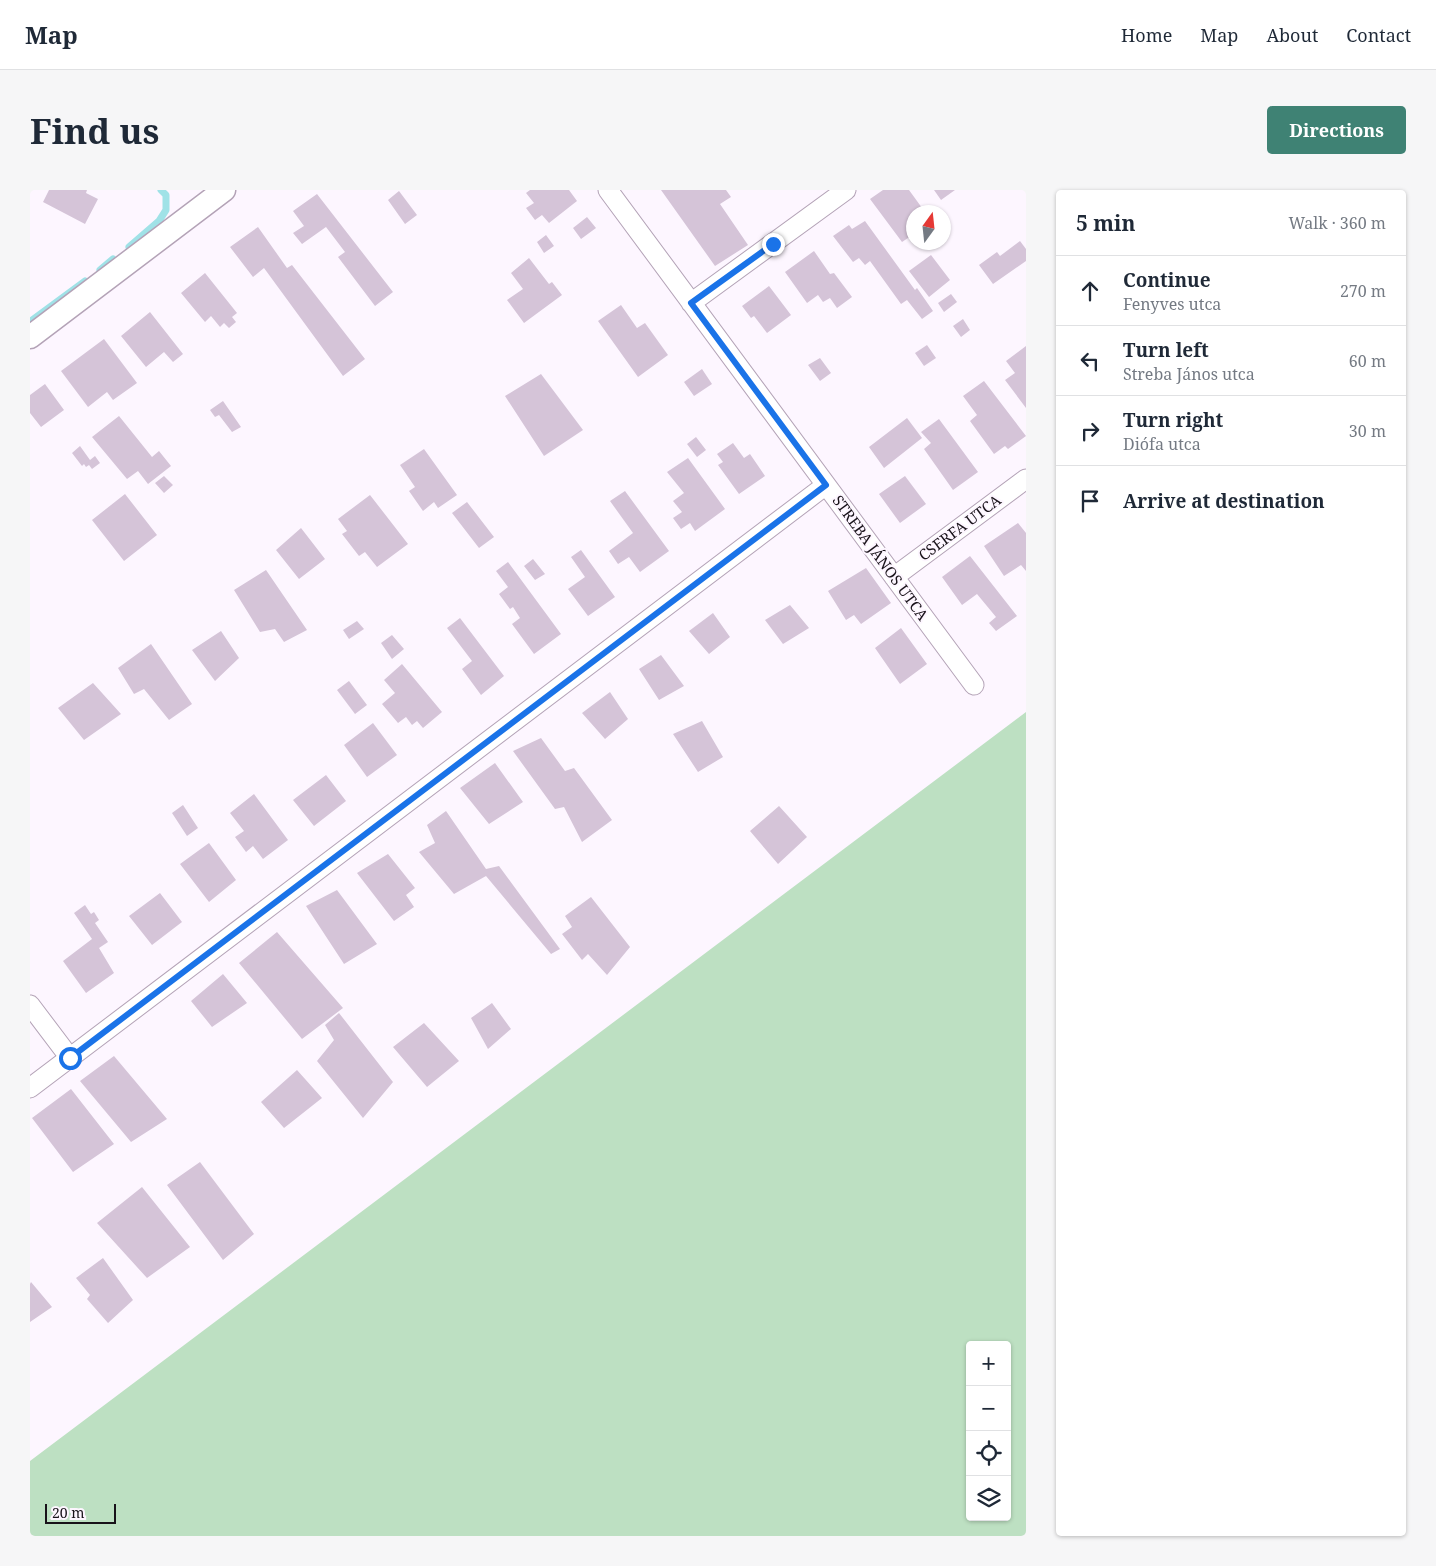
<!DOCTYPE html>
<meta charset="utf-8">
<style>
:root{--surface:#fff;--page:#f6f6f7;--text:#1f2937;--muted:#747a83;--line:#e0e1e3;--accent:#3f8274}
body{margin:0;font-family:"Noto Serif",serif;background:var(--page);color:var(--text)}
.controls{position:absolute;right:15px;bottom:15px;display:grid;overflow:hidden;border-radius:5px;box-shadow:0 1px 4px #0004}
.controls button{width:45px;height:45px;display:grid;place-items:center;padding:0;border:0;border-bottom:1px solid var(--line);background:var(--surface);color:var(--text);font:25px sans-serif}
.compass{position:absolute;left:876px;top:15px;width:45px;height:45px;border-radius:50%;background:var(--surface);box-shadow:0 1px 4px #0004;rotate:15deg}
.scale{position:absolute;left:15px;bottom:12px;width:71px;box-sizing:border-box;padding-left:5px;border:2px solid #19131a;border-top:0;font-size:14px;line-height:18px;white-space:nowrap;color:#19131a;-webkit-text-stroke:4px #fdf6ff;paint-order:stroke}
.stop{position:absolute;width:15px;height:15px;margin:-11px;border:4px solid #1a73e8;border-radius:50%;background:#fff}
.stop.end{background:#1a73e8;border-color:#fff;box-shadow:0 1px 5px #0008}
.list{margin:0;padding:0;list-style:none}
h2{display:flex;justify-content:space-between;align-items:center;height:65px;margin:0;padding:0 20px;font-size:21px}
h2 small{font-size:16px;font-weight:400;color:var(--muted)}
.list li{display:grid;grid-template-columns:32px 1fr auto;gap:15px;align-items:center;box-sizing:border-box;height:70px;padding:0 20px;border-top:1px solid var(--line)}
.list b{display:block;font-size:19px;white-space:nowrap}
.list p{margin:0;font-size:16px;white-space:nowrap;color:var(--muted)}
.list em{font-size:16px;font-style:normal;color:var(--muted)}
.icon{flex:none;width:28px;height:28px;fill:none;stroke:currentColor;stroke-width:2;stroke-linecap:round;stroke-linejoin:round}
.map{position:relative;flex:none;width:996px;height:1346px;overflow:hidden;border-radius:5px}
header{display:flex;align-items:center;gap:30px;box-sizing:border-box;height:70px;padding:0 25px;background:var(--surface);border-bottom:1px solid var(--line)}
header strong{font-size:24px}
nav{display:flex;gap:28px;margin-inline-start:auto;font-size:18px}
.intro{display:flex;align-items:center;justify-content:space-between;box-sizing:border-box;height:120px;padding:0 30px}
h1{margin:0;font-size:35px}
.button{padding:12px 22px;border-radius:5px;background:var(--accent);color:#fff;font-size:18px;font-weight:700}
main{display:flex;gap:30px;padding:0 30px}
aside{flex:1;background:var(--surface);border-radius:5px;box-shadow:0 1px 4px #0004}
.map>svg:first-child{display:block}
.green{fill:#bde0c2;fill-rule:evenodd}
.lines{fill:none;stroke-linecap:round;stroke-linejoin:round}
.stream{stroke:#a0e2e7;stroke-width:7}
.building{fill:#d5c4d8}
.minor-casing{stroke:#b4a3b7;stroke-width:21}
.tertiary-casing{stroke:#b4a3b7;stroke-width:25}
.minor{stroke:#fff;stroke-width:19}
.tertiary{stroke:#fff;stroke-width:22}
.route{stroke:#1a73e8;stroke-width:6}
.labels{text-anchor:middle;stroke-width:4;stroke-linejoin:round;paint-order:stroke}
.street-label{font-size:15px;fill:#19131a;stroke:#fdf6ff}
</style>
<header>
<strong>Map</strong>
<nav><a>Home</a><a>Map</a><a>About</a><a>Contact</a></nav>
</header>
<div class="intro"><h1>Find us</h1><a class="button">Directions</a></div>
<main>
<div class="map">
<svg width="996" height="1346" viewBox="0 0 996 1346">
<rect width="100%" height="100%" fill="#fdf6ff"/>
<!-- green -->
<path class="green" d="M996 522V1346H0V1271ZM940 1155H977V1327H940Z"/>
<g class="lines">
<!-- stream -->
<path class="stream" d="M99 57 129 31 136 20V5L131 0
M70 80 83 69
M2 130 55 91"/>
</g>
<!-- building -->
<path class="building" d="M19 0H57L56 3 68 9 55 34 13 12Z
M500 0H539L547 11 519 33 512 25 505 30 496 18 504 13 496 3Z
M631 0H696L701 7 690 14 718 55 685 76Z
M853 0H879L895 22H884V44L872 52 840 9Z
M904 0H925L911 10Z
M369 1 387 25 375 34 358 10Z
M287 4 363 102 345 116 308 67 315 62 296 37 272 54 263 43 274 36 263 21Z
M557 27 566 38 551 49 543 38Z
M835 31 885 100 887 98 903 121 892 129 877 110 871 114 840 71 835 75 829 68 823 72 803 46 819 35 822 39Z
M228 37 257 78 262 75 335 169 313 186 234 78 223 87 200 57Z
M516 45 524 56 514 63 507 52Z
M990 51 996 59V71L963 94 949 75 967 62 970 66Z
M784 61 800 84 804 83 822 107 807 118 800 108 793 112 788 105 777 113 755 82Z
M901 65 920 90 899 107 879 81Z
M499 68 519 94 522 92 532 105 494 133 477 110 493 99 481 83Z
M175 83 207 123 202 127 206 132 199 138 194 133 190 137 181 126 175 132 151 103Z
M739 96 761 125 737 143 724 126 721 128 712 116Z
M921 104 927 112 914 122 908 113Z
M591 115 607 138 615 133 638 165 608 187 568 131Z
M120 122 153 164 143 172 134 162 116 177 91 146Z
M933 129 940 140 931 147 923 136Z
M74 149 107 193 83 210 77 202 58 217 31 181Z
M897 155 906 168 894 176 885 163Z
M996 156V218L975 190 985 183 976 171Z
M790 168 801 183 790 191 778 175Z
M672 179 682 194 664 206 654 192Z
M511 184 553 240 514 266 475 206Z
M954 191 996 246 978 259 975 256 964 264 940 231 947 225 933 206Z
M15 194 34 220 11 237 0 223V205Z
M193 211 211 237 202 242 189 225 185 227 180 220Z
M89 226 122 267 129 261 141 276 118 294 108 281 97 289 62 247Z
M877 228 892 248 854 278 839 257Z
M909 229 948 282 923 300 894 259 901 253 891 242Z
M666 247 676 260 667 267 657 254Z
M703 253 714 268 720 264 735 286 709 304 688 275 693 272 687 264Z
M50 256 60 270 65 266 70 273 62 279 59 275 56 277 54 274 52 276 42 263Z
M394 259 427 305 408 318 404 312 393 321 379 301 385 297 370 275Z
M658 268 695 319 665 341 660 333 651 339 643 328 652 322 643 311 654 303 637 282Z
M134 286 143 295 134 303 125 293Z
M875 286 896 314 870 333 849 304Z
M595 301 639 361 610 382 599 367 588 374 579 361 603 343 580 311Z
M95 304 127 345 94 371 62 330Z
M340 305 378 354 347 377 335 362 329 366 312 344 317 341 308 329Z
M437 312 464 347 449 358 422 323Z
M988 333 996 343V381L991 375 974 386 954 356Z
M271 338 295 369 269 389 246 360Z
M551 360 585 407 558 426 538 399 555 387 541 367Z
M940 366 987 426 966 441 959 433 966 427 947 404 932 415 912 387Z
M503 369 515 384 505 390 494 376Z
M478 372 531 444 504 464 482 434 490 428 483 417 480 419 469 404 478 397 466 381Z
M836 378 861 413 831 434 824 425 816 430 798 401Z
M236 380 277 440 254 452 245 439 230 442 204 400Z
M760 415 779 438 753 454 735 430Z
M683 423 700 447 679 464 659 441Z
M430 428 474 486 451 505 432 479 442 471 417 438Z
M327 431 334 439 319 449 313 440Z
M871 438 897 474 870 494 845 458Z
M191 441 209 468 185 491 162 460Z
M362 445 374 459 362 469 351 453Z
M121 454 162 514 139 530 114 499 104 504 88 478Z
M631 465 654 496 629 510 609 479Z
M372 474 412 522 393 538 387 531 382 535 376 527 368 533 352 514 365 503 354 490Z
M319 491 337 515 325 524 307 500Z
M63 493 91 524 54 550 28 518Z
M580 502 598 529 575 549 552 523Z
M672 531 693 567 668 582 643 544Z
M343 533 367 565 337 587 314 555Z
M511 548 535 581 544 578 582 630 552 652 534 617 525 619 483 561Z
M465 573 493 612 459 634 430 598Z
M296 585 316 611 284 636 263 610Z
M224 604 258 650 233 669 223 656 216 662 205 647 214 641 200 623Z
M153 615 168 638 157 646 142 623Z
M749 616 777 647 748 674 720 641Z
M416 621 456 679 469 676 530 759 521 764 456 686 424 704 389 662 405 653 397 635Z
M179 653 206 690 179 712 150 674Z
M358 664 385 698 376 705 384 717 364 731 327 683Z
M307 700 347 754 314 774 276 716Z
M130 703 152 732 122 755 99 726Z
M561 707 600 757 577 785 558 764 552 770 532 744 542 737 535 726Z
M55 715 61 724 64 722 69 730 65 733 78 752 69 758 84 783 56 803 33 771 62 749 44 723Z
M247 742 313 818 272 849 209 773Z
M193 784 217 813 182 837 161 811Z
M462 813 481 839 458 859 441 828Z
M309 823 363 892 333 928 287 871 304 850 295 835Z
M394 833 429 871 397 897 363 857Z
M84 866 137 929 101 952 50 891Z
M267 880 292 908 254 938 231 912Z
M41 899 84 954 43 982 2 928Z
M170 972 224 1044 193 1070 137 995Z
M112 997 160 1057 117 1088 67 1033Z
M73 1068 103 1110 78 1133 57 1109 60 1105 46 1088Z
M1 1092 22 1117 0 1132V1094Z"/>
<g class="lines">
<defs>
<path id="minor" d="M578 0 944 495
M661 113 816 0
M864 387 996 289
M0 815 40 868
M0 898 796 295"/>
<path id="tertiary" d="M0 147 194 0"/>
</defs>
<!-- minor casing -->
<use href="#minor" class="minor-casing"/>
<!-- tertiary casing -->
<use href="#tertiary" class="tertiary-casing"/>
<!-- minor -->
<use href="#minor" class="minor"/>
<!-- tertiary -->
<use href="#tertiary" class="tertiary"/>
</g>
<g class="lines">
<!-- route -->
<path class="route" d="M40 868 796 295 661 113 743 54"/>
</g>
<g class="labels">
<!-- street labels -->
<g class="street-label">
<text transform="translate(930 338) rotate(-37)" y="5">CSERFA UTCA</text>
<text transform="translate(850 368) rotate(54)" y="5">STREBA JÁNOS UTCA</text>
</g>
</g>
</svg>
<div class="controls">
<button>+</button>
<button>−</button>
<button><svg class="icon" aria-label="locate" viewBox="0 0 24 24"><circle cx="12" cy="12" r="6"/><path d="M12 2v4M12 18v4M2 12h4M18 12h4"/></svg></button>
<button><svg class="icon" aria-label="layers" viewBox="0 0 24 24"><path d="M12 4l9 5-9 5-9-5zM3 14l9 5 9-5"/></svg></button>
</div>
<svg class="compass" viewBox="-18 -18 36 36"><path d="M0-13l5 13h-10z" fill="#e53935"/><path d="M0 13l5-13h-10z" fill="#747a83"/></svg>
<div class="scale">20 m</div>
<div class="stop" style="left:40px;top:868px"></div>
<div class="stop end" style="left:743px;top:54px"></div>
</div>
<aside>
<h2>5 min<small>Walk · 360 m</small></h2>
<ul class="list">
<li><svg class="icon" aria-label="ahead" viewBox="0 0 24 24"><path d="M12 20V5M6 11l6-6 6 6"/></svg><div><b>Continue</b><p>Fenyves utca</p></div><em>270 m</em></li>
<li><svg class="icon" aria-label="left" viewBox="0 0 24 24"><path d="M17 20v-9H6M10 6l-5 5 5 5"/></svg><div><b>Turn left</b><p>Streba János utca</p></div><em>60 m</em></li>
<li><svg class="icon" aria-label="right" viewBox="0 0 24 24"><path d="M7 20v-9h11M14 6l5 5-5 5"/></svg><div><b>Turn right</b><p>Diófa utca</p></div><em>30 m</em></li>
<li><svg class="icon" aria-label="arrive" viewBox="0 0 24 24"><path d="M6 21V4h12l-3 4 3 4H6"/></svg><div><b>Arrive at destination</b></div></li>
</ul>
</aside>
</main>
